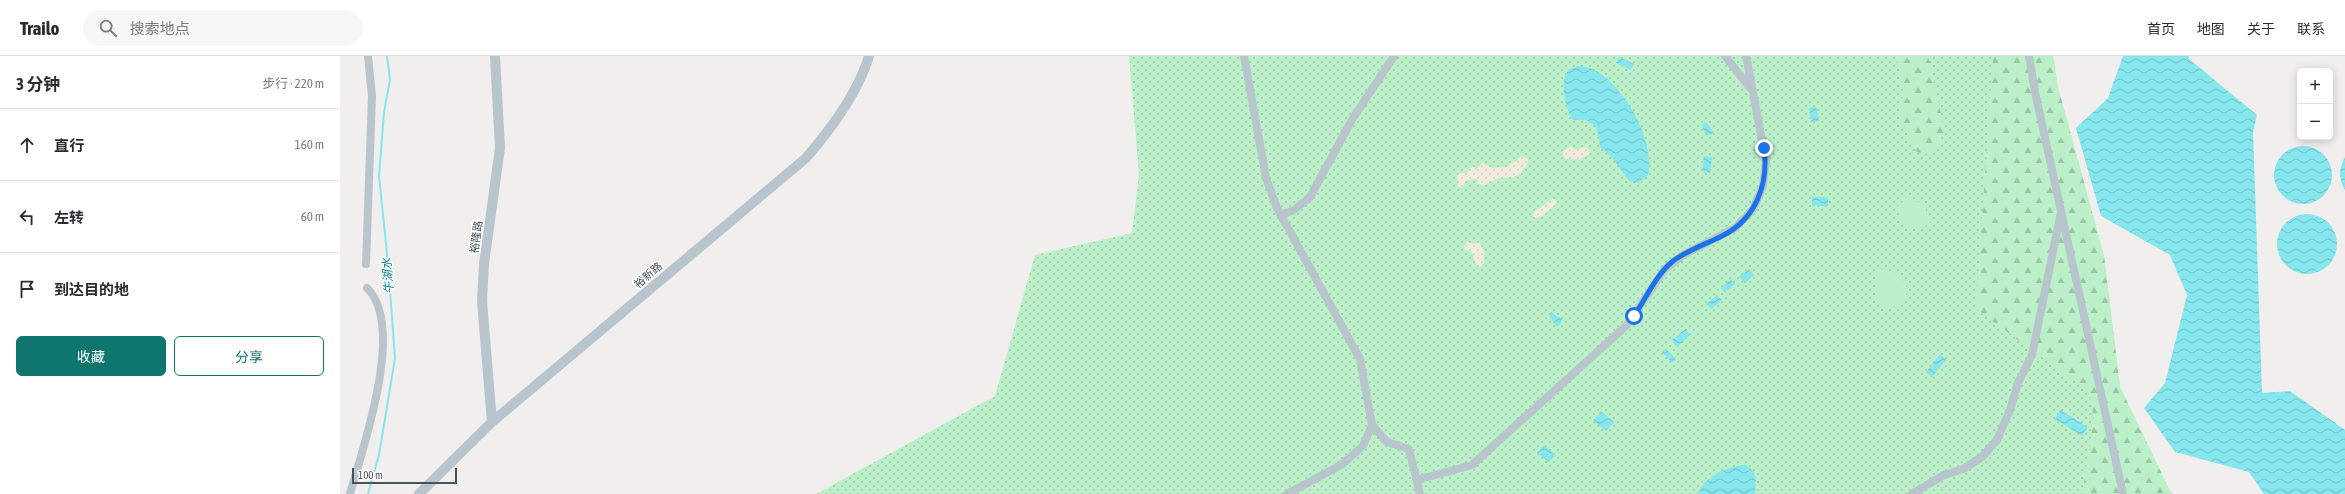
<!DOCTYPE html>
<html lang="zh">
<meta charset="utf-8">
<style>
:root{--surface:#fff;--page:#f7f7f7;--text:#2b2b33;--muted:#7c7c81;--line:#e1e1e2;--accent:#0f766e}
body{margin:0;font-family:"Asap Condensed","Noto Sans SC",sans-serif;background:var(--page);color:var(--text)}
.controls{position:absolute;right:12px;top:12px;display:grid;overflow:hidden;border-radius:6px;box-shadow:0 2px 10px #0003}
.controls button{width:36px;height:36px;display:grid;place-items:center;padding:0;border:0;border-bottom:1px solid var(--line);background:var(--surface);color:var(--text);font:20px sans-serif}
.scale{position:absolute;left:12px;bottom:10px;width:105px;box-sizing:border-box;padding-left:4px;border:2px solid #46545c;border-top:0;font-size:11px;line-height:14px;white-space:nowrap;color:#46545c;-webkit-text-stroke:3px #fff;paint-order:stroke}
.stop{position:absolute;width:12px;height:12px;margin:-9px;border:3px solid #1a73e8;border-radius:50%;background:#fff}
.stop.end{background:#1a73e8;border-color:#fff;box-shadow:0 1px 4px #0008}
.list{margin:0;padding:0;list-style:none}
h2{display:flex;justify-content:space-between;align-items:center;height:52px;margin:0;padding:0 16px;font-size:17px}
h2 small{font-size:13px;font-weight:400;color:var(--muted)}
.list li{display:grid;grid-template-columns:26px 1fr auto;gap:12px;align-items:center;box-sizing:border-box;height:72px;padding:0 16px;border-top:1px solid var(--line)}
.list b{display:block;font-size:15px;white-space:nowrap}
.list em{font-size:13px;font-style:normal;color:var(--muted)}
.actions{display:flex;gap:8px;padding:12px 16px}
.actions a{flex:1;padding:9px 0;border:1px solid var(--accent);border-radius:6px;text-align:center;font-size:14px;color:var(--accent)}
.actions .main{background:var(--accent);color:#fff}
.icon{flex:none;width:22px;height:22px;fill:none;stroke:currentColor;stroke-width:2;stroke-linecap:round;stroke-linejoin:round}
.map{position:relative;flex:none;width:2005px;height:438px;overflow:hidden}
header{display:flex;align-items:center;gap:24px;box-sizing:border-box;height:56px;padding:0 20px;background:var(--surface);border-bottom:1px solid var(--line)}
header strong{font-size:19px}
nav{display:flex;gap:22px;margin-inline-start:auto;font-size:14px}
.search{width:280px;height:36px;background:var(--page);display:flex;align-items:center;gap:10px;box-sizing:border-box;padding:0 14px;border-radius:22px;color:var(--muted);font-size:15px}
main{display:flex}
aside{flex:1;background:var(--surface)}
.map>svg:first-child{display:block}
.grass{fill:url(#grass-dots)}
.forest{fill:url(#forest-firs)}
.sand{fill:url(#sand-dots)}
.pitch{fill:#bbf0c9}
.water{fill:url(#water-waves)}
.lines{fill:none;stroke-linecap:round;stroke-linejoin:round}
.stream{stroke:#86e6ee;stroke-width:2}
.minor{stroke:#b9c5cc;stroke-width:8}
.tertiary{stroke:#b9c5cc;stroke-width:10}
.route{stroke:#1a73e8;stroke-width:5}
.labels{text-anchor:middle;stroke-width:3;stroke-linejoin:round;paint-order:stroke}
.street-label{font-size:11px;fill:#46545c;stroke:#fff}
.water-label{font-size:12px;font-style:italic;fill:#0a838e;stroke:#fff}
</style>
<header>
<strong>Trailo</strong>
<div class="search"><svg class="icon" aria-label="search" viewBox="0 0 24 24"><circle cx="10" cy="10" r="6"/><path d="M15 15l6 6"/></svg>搜索地点</div>
<nav><a>首页</a><a>地图</a><a>关于</a><a>联系</a></nav>
</header>
<main>
<aside>
<h2>3 分钟<small>步行 · 220 m</small></h2>
<ul class="list">
<li><svg class="icon" aria-label="ahead" viewBox="0 0 24 24"><path d="M12 20V5M6 11l6-6 6 6"/></svg><div><b>直行</b></div><em>160 m</em></li>
<li><svg class="icon" aria-label="left" viewBox="0 0 24 24"><path d="M17 20v-9H6M10 6l-5 5 5 5"/></svg><div><b>左转</b></div><em>60 m</em></li>
<li><svg class="icon" aria-label="arrive" viewBox="0 0 24 24"><path d="M6 21V4h12l-3 4 3 4H6"/></svg><div><b>到达目的地</b></div></li>
</ul>
<div class="actions"><a class="main">收藏</a><a>分享</a></div>
</aside>
<div class="map">
<svg width="2005" height="438" viewBox="0 0 2005 438">
<defs>
<pattern id="grass-dots" width="8" height="8" patternUnits="userSpaceOnUse"><rect width="8" height="8" fill="#bbf0c9"/><path d="M2 2h.1M6 6h.1" fill="none" stroke="#9ac5a6" stroke-width="1.8" stroke-linecap="round"/></pattern>
<pattern id="forest-firs" width="22" height="20" patternUnits="userSpaceOnUse"><rect width="22" height="20" fill="#bbf0c9"/><path d="M5 1l3.5 6h-7zM16 11l3.5 6h-7z" fill="#9ac5a6"/></pattern>
<pattern id="sand-dots" width="8" height="8" patternUnits="userSpaceOnUse"><rect width="8" height="8" fill="#f3eade"/><path d="M2 2h.1M6 6h.1" fill="none" stroke="#d2cbc1" stroke-width="1.8" stroke-linecap="round"/></pattern>
<pattern id="water-waves" width="16" height="10" patternUnits="userSpaceOnUse"><rect width="16" height="10" fill="#86e6ee"/><path d="M0 5q4-4 8 0t8 0" fill="none" stroke="#6fbdc4"/></pattern>
</defs>
<rect width="100%" height="100%" fill="#f1eeee"/>
<!-- grass -->
<path class="grass" d="M789 0H1713L1718 31 1764 200 1780 331 1830 435 1833 438H476L655 340 695 199 792 177 799 119Z"/>
<!-- forest -->
<path class="forest" d="M1555 0H1588L1604 72 1600 89 1591 98 1577 96 1559 63C1564 41 1565 20 1555 0Z
M1653 0H1713L1718 31 1764 200 1780 331 1830 435 1833 438H1742L1754 362 1749 336 1636 253Z"/>
<!-- sand -->
<path class="sand" d="M1230 90 1236 94 1245 91 1248 92 1250 98 1240 103H1226L1223 100V95Z
M1181 100 1188 103V107L1181 117 1173 121 1159 122 1144 129 1138 128 1137 123 1127 124 1122 132 1118 130 1117 119 1119 117H1126L1132 111H1135V115L1142 107 1153 112 1167 111 1171 107 1176 106Z
M1213 143 1217 145C1216 150 1203 160 1197 162L1193 160 1194 156Z
M1129 186 1133 188 1139 186 1144 194V207L1140 211 1136 209 1132 196 1124 193 1126 187Z"/>
<!-- pitch -->
<path class="pitch" d="M1566 142 1575 143 1586 152V159L1591 162 1589 168C1578 174 1569 173 1560 164L1557 151Z
M1546 213 1554 217 1566 229V243C1559 250 1553 251 1543 251 1533 240 1537 232 1535 219L1541 214Z"/>
<!-- water -->
<path class="water" d="M1783 0H1849V3L1917 59 1913 76 1922 337 1950 335 2005 374V438H1924L1909 416 1835 396 1804 352 1825 327 1847 239 1830 199 1761 160 1736 72 1768 42Z
M1279 1 1294 8 1291 14 1276 7Z
M1239 10C1277 11 1317 85 1308 119L1298 127 1289 125C1280 113 1273 100 1260 91 1259 78 1258 67 1244 64 1239 63 1235 65 1231 62 1226 52 1220 29 1226 18 1229 13 1234 11 1239 10Z
M1476 50 1479 65 1471 66 1469 52Z
M1367 66 1373 77 1367 80 1361 69Z
M1934 119a29 29 0 1 1 58 0a29 29 0 1 1-58 0Z
M1364 100 1372 101 1370 117 1362 116Z
M2005 101V134C1998 123 1999 112 2005 101Z
M1472 141H1488V150H1472Z
M1937 188a30 30 0 1 1 60 0a30 30 0 1 1-60 0Z
M1409 213 1414 219 1405 227 1399 221Z
M1391 223 1395 228 1385 236 1381 232Z
M1377 239 1382 244 1371 253 1366 248Z
M1211 256 1222 263 1220 269 1216 270 1210 261Z
M1345 273 1350 279 1337 291 1332 284Z
M1326 293 1336 303 1332 307 1322 296Z
M1600 298 1606 304 1592 321 1586 316Z
M1720 354 1748 371 1742 380 1715 363Z
M1261 355 1274 366 1266 375 1253 365Z
M1204 389 1215 399 1209 406 1197 397Z
M1405 409C1418 415 1416 425 1415 438H1358C1364 420 1387 411 1405 409Z"/>
<g class="lines">
<!-- stream -->
<path class="stream" d="M28 438 39 399 55 302 48 207 39 120 44 56 50 24 47 0"/>
<!-- minor -->
<path class="minor" d="M904 0 926 122 937 152 1020 303 1032 369 1023 390 1001 409 947 438
M1385 0 1410 32
M1689 0 1695 36 1783 438
M941 159 954 154 970 141 1013 62 1054 0
M26 208 32 40 28 0
M1032 369 1047 386 1069 393 1080 438
M1077 424 1132 409 1287 269 1325 213 1343 199 1395 172 1413 153 1423 130 1426 105 1406 0
M10 438C23 391 66 270 27 232
M1572 438 1604 419 1623 413 1642 401 1657 384 1670 354 1678 327 1692 299 1721 156"/>
<!-- tertiary -->
<path class="tertiary" d="M152 366 142 245 144 208 160 92 155 0
M79 438 152 366 466 102C491 73 518 37 529 0"/>
</g>
<g class="lines">
<!-- route -->
<path class="route" d="M1294 260C1307 241 1315 220 1333 205 1348 194 1366 188 1382 180 1416 163 1429 128 1424 92"/>
</g>
<g class="labels">
<!-- street labels -->
<g class="street-label">
<text transform="translate(136 181) rotate(-82)" y="4">裕隆路</text>
<text transform="translate(308 219) rotate(-40)" y="4">裕新路</text>
</g>
<!-- water labels -->
<g class="water-label">
<text transform="translate(48 220) rotate(-95)" y="4">牛湖水</text>
</g>
</g>
</svg>
<div class="controls">
<button>+</button>
<button>−</button>
</div>
<div class="scale">100 m</div>
<div class="stop" style="left:1294px;top:260px"></div>
<div class="stop end" style="left:1424px;top:92px"></div>
</div>
</main>
